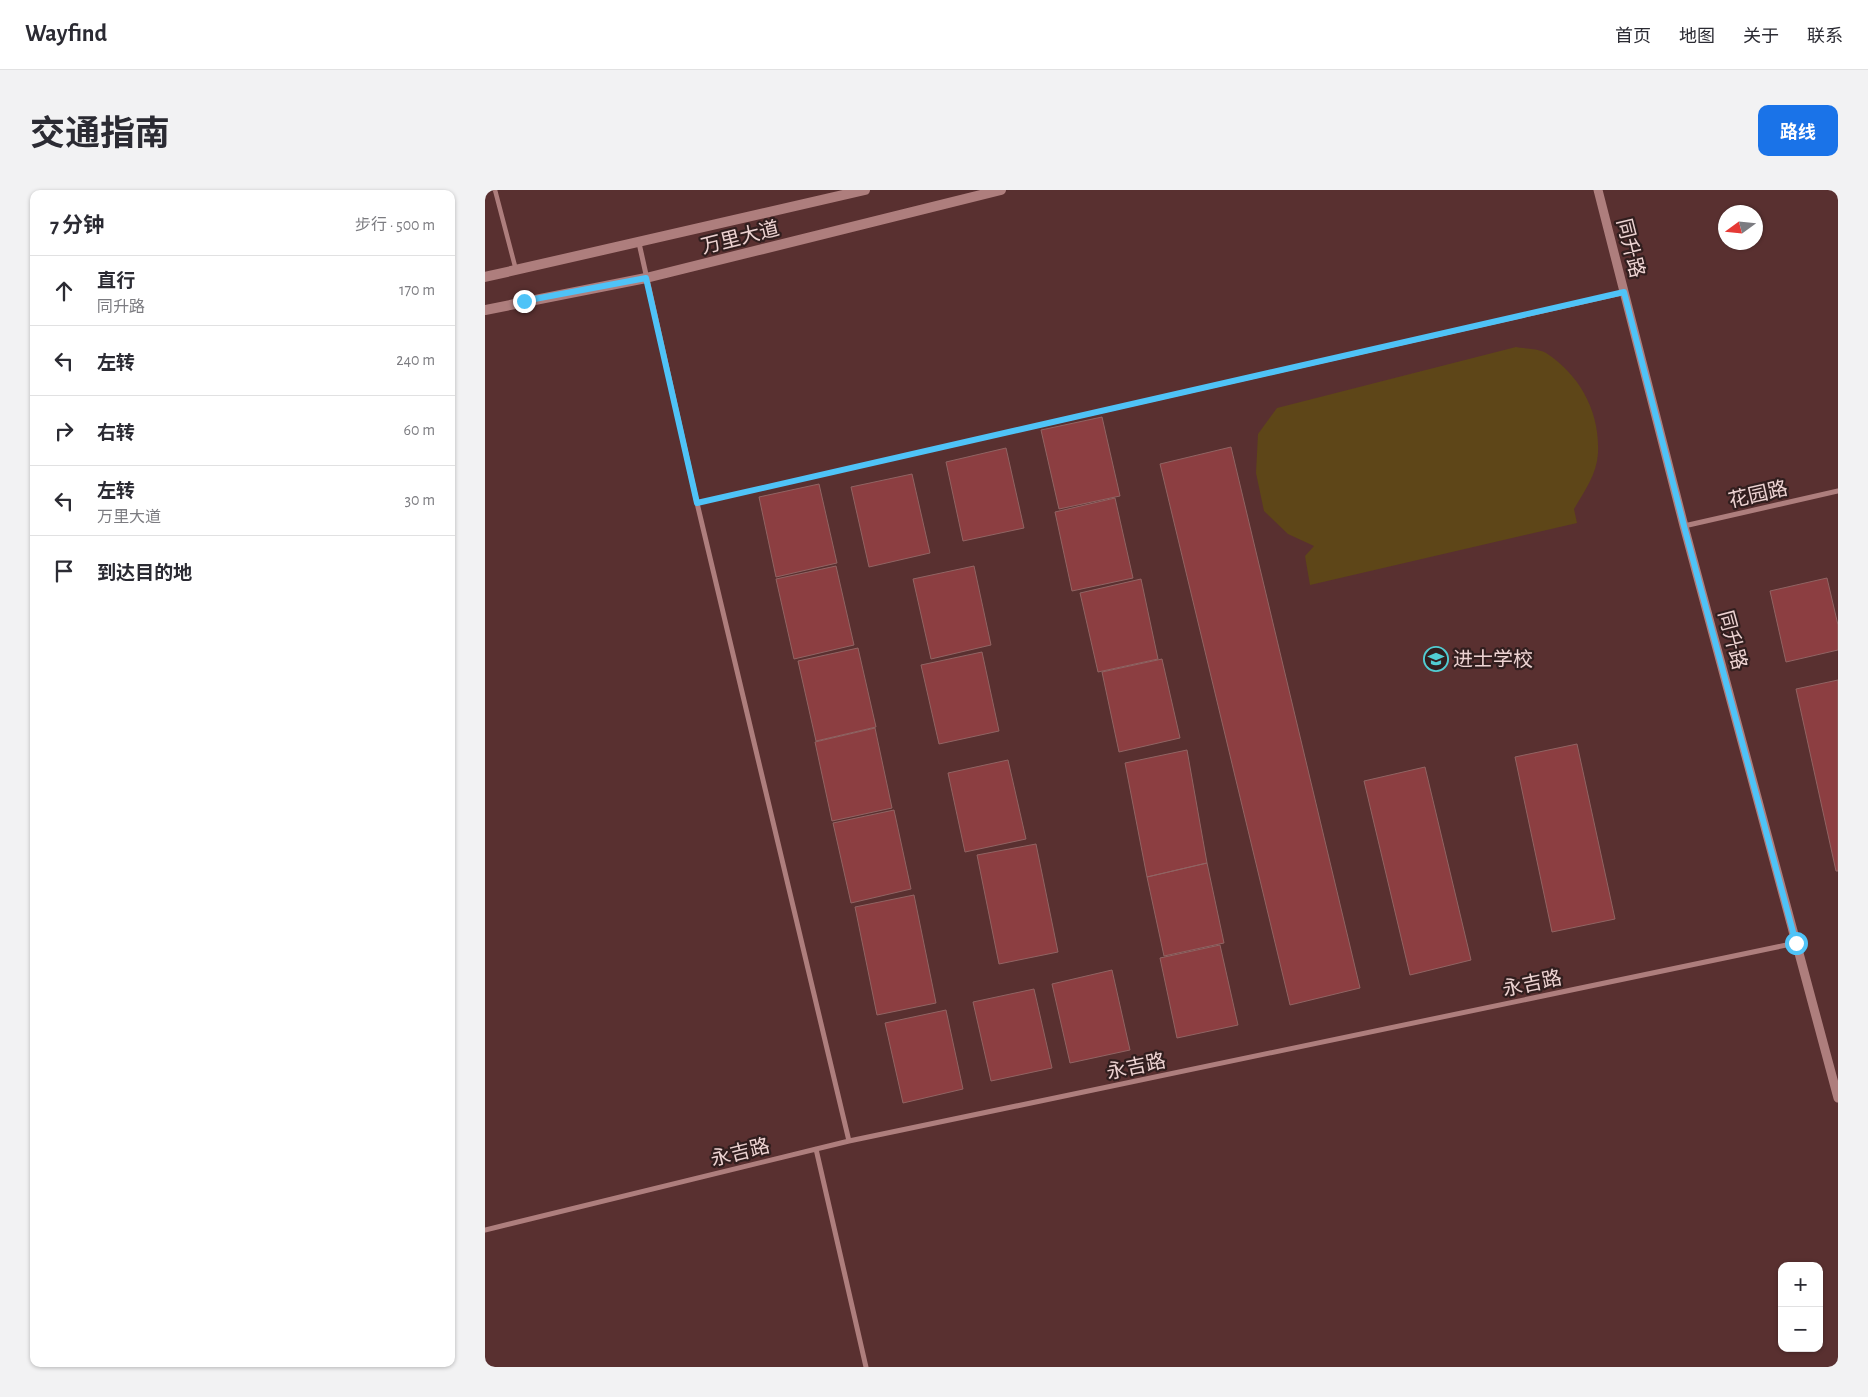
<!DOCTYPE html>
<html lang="zh">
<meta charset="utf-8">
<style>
:root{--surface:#fff;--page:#f2f2f3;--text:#2b2b33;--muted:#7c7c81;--line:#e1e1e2;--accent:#1a73e8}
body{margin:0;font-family:"Alegreya Sans","Noto Sans SC",sans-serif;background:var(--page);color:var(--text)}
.controls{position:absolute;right:15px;bottom:15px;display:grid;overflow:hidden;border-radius:10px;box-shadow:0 1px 4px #0004}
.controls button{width:45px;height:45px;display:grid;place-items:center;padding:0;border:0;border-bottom:1px solid var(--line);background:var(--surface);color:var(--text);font:25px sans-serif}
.compass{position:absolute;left:1233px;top:15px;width:45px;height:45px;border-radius:50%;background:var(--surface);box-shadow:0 1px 4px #0004;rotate:255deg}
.stop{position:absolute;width:15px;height:15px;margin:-11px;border:4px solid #4fc3f7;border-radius:50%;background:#fff}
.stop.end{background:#4fc3f7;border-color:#fff;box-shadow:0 1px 5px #0008}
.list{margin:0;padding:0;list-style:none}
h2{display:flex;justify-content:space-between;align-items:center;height:65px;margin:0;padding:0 20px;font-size:21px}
h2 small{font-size:16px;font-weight:400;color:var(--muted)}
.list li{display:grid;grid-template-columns:32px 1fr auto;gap:15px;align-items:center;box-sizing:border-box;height:70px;padding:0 20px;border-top:1px solid var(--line)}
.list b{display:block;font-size:19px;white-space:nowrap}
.list p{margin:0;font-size:16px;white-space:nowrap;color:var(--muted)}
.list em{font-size:16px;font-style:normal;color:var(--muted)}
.icon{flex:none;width:28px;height:28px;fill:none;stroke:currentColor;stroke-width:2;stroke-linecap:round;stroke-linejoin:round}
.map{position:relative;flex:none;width:1353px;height:1177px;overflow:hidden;border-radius:10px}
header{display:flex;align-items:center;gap:30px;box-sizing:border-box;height:70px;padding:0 25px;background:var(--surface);border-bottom:1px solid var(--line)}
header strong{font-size:24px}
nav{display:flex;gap:28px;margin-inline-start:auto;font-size:18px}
.intro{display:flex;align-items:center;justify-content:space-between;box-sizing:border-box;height:120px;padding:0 30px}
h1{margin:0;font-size:35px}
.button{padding:12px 22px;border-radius:10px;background:var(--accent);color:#fff;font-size:18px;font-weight:700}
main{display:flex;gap:30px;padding:0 30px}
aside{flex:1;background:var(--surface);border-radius:10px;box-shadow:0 1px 4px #0004}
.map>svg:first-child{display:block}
.green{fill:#5e4618}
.building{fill:#8c3e41;stroke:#916463}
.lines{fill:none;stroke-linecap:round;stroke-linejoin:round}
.service{stroke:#ae7e7d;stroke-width:4}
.pedestrian{stroke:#ae7e7d;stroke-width:4.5}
.minor{stroke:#ae7e7d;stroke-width:5}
.tertiary{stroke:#ae7e7d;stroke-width:9}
.secondary{stroke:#ae7e7d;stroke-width:10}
.route{stroke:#4fc3f7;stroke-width:6}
.labels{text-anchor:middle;stroke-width:4.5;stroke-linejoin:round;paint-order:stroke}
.street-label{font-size:20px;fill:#edd3d2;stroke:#311e1e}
.poi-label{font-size:20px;fill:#edd3d2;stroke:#311e1e;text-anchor:start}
</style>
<header>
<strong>Wayfind</strong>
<nav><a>首页</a><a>地图</a><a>关于</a><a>联系</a></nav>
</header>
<div class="intro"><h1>交通指南</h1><a class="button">路线</a></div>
<main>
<aside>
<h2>7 分钟<small>步行 · 500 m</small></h2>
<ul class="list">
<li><svg class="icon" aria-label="ahead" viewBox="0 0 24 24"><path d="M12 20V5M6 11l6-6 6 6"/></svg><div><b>直行</b><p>同升路</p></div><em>170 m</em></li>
<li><svg class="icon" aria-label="left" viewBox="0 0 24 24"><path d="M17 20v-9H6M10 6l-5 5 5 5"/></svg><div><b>左转</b></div><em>240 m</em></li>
<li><svg class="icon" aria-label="right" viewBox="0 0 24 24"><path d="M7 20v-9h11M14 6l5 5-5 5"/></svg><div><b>右转</b></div><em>60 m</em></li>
<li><svg class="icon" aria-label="left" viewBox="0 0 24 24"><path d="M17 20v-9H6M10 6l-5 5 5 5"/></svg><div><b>左转</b><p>万里大道</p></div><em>30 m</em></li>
<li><svg class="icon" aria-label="arrive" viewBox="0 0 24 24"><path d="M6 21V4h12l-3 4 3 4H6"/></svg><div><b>到达目的地</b></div></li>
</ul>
</aside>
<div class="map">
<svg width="1353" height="1177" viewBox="0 0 1353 1177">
<rect width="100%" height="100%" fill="#593030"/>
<!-- green -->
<path class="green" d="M1031 157C1039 159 1053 158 1061 163 1095 185 1115 222 1113 263 1112 284 1099 302 1089 319L1092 333 825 395 820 366 829 356 803 344 779 321 771 283 773 244 792 218Z"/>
<!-- building -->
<path class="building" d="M617 227 635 306 574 319 556 240Z
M746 257 875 798 805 815 675 274Z
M521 258 539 338 478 351 461 272Z
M427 284 445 363 384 377 366 297Z
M334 294 352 373 291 387 274 307Z
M630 308 648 388 587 401 570 322Z
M351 376 369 455 309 469 291 389Z
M489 376 506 455 446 469 428 389Z
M1342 388 1353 435V460L1301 472 1285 401Z
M656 389 673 469 613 482 595 403Z
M373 458 391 537 331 551 313 471Z
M497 462 514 541 454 554 436 475Z
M677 469 695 548 634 562 617 482Z
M1353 490V681H1351L1311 499Z
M390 538 407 618 347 631 330 552Z
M1092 554 1130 729 1067 742 1030 567Z
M702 560 722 673 662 687 640 573Z
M523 570 541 649 480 662 463 583Z
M940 577 986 770 925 785 879 591Z
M409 620 426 699 366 713 348 633Z
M551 654 573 762 514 774 492 665Z
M722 673 739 753 679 766 662 687Z
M429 705 451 813 392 825 370 717Z
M735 755 753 835 692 848 675 768Z
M627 780 645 860 585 873 567 794Z
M549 799 567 878 506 891 488 812Z
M461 820 478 899 418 913 400 833Z"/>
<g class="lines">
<!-- service -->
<path class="service" d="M212 313 1139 103"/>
<!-- pedestrian -->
<path class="pedestrian" d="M10 0 31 80"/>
<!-- minor -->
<path class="minor" d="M154 53 212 313 364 951
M1199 336 1353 301
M331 959 381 1177
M0 1040 364 951 1311 753"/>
<!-- tertiary -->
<path class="tertiary" d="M1113 0 1199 336 1353 908"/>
<!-- secondary -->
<path class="secondary" d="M0 87 380 0
M0 120 161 88 516 0"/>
</g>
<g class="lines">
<!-- route -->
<path class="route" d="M39 111 161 88 212 313 1139 102 1199 336 1311 753"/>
</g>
<!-- icons -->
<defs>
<symbol id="school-ring" viewBox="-11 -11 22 22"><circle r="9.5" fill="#311e1e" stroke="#51ccd2" stroke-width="1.5"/><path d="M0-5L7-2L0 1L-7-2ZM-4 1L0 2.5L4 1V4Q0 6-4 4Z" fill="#51ccd2"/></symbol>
</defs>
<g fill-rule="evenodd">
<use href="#school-ring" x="937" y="455" width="28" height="28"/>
</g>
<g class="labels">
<!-- street labels -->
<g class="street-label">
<text transform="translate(255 47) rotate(-14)" y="7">万里大道</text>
<text transform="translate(1146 58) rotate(76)" y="7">同升路</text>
<text transform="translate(1273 304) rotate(-13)" y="7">花园路</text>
<text transform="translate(1248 450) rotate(75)" y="7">同升路</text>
<text transform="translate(1047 793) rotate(-12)" y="7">永吉路</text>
<text transform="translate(651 876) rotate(-12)" y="7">永吉路</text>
<text transform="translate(255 962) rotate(-14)" y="7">永吉路</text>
</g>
<!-- poi labels -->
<g class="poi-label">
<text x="968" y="476">进士学校</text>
</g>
</g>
</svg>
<div class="controls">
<button>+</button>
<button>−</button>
</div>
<svg class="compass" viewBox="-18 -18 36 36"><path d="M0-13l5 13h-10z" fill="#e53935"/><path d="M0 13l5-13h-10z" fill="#7c7c81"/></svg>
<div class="stop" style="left:1311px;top:753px"></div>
<div class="stop end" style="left:39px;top:111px"></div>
</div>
</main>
